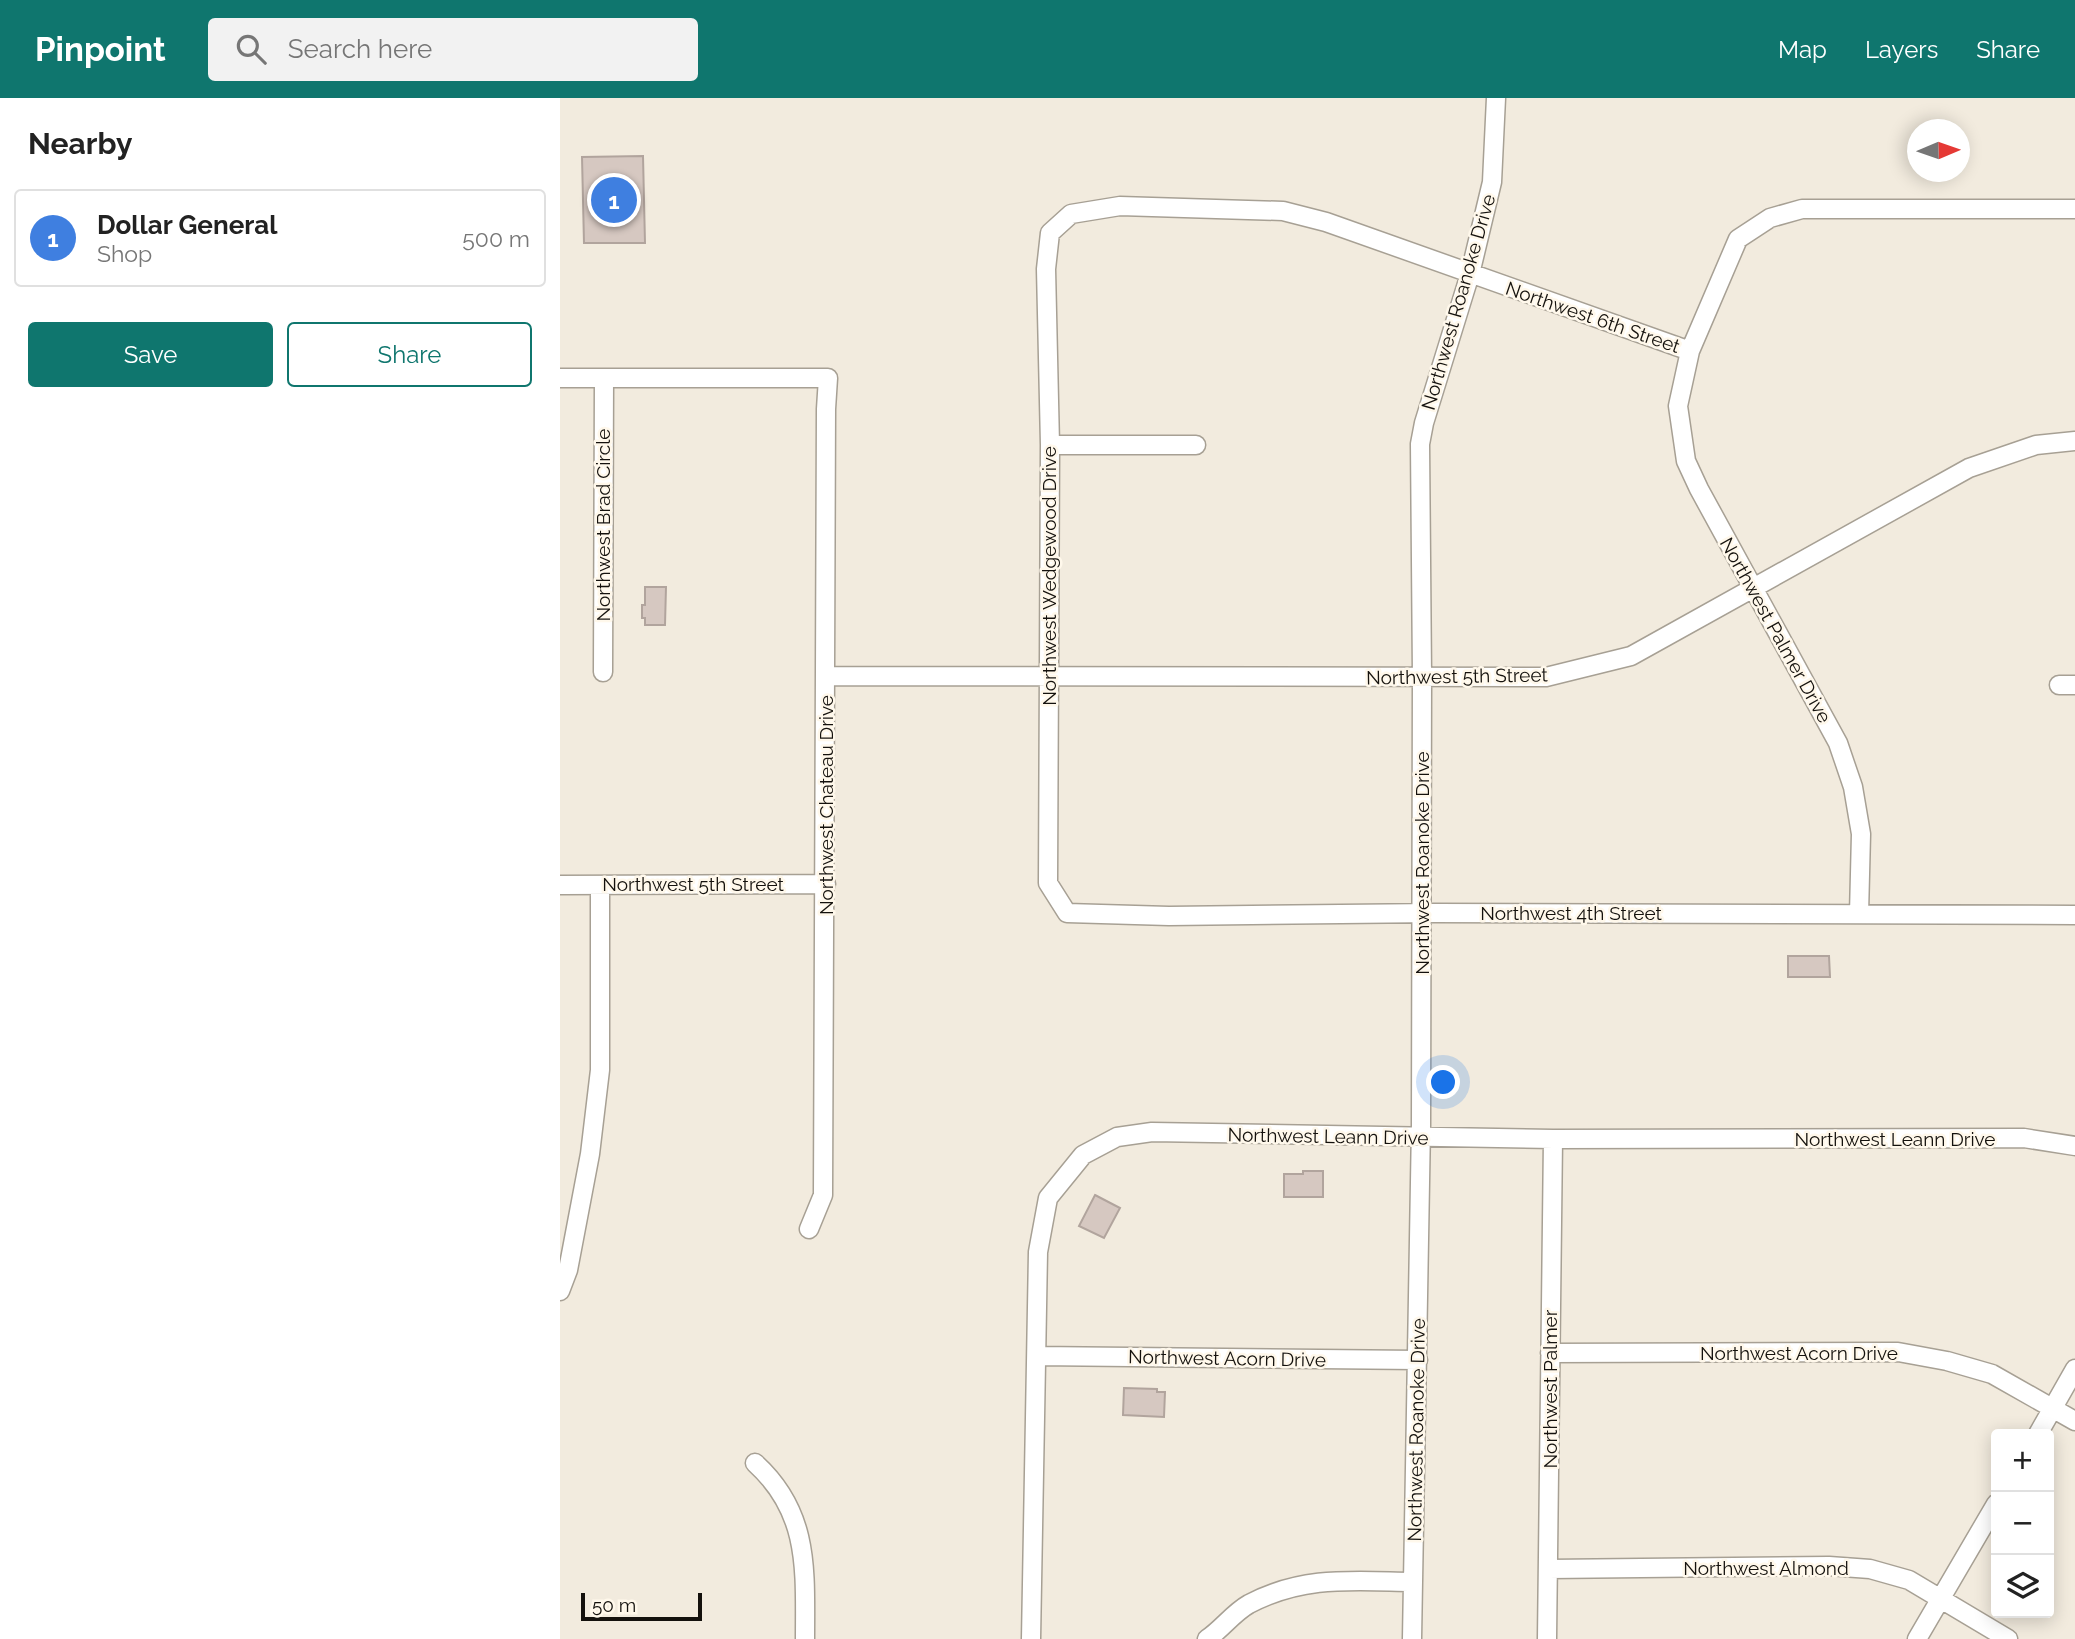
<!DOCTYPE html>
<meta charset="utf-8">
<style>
:root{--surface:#fff;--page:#f2f2f2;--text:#222;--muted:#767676;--line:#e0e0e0;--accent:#0f766e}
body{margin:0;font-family:Raleway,sans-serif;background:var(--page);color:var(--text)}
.controls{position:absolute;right:21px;bottom:21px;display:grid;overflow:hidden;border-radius:7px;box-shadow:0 4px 18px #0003}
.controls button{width:63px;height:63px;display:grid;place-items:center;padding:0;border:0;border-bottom:2px solid var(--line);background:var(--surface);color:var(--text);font:35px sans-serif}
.compass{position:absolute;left:1347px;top:21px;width:63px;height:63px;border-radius:50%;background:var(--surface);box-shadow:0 4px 18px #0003;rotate:88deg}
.scale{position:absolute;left:21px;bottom:18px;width:121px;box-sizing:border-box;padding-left:7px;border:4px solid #14110d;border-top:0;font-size:19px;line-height:24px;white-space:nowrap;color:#14110d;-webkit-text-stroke:5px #fff8eb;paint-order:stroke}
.you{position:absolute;left:884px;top:985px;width:24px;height:24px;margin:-18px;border:5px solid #fff;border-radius:50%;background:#1a73e8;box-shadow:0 0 0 10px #1a73e833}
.badge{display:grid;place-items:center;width:46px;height:46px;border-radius:50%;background:var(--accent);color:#fff;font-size:23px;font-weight:700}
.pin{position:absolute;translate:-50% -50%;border:4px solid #fff;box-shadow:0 2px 7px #0006}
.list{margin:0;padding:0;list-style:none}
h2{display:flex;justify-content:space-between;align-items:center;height:91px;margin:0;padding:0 28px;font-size:30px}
h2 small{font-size:23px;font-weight:400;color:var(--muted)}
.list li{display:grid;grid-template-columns:46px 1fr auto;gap:21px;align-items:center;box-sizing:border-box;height:98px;margin:0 14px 14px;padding:0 14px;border:2px solid var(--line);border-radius:7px}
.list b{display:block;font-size:26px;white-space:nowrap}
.list p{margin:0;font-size:23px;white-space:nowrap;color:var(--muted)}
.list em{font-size:23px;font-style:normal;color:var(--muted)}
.actions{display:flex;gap:14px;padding:21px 28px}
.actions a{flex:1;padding:16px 0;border:2px solid var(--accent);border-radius:7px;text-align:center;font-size:24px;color:var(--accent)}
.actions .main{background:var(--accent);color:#fff}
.icon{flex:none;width:38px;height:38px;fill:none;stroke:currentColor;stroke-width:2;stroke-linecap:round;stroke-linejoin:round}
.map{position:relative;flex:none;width:1515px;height:1541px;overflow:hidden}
header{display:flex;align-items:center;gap:42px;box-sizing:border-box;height:98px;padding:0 35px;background:var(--accent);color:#fff}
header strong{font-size:33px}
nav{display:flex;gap:38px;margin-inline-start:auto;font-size:24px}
.search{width:490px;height:63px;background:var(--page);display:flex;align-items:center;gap:18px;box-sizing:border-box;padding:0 24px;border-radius:7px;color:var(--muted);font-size:26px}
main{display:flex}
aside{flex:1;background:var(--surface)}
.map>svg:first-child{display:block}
.building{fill:#d6c8c1;stroke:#b1a49d;stroke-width:2}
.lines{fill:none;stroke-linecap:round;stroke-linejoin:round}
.minor-casing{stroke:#a7a094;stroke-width:21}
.minor{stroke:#fff;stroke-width:18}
.labels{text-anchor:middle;stroke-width:5;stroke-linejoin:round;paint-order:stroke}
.street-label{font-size:19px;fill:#14110d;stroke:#fff8eb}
</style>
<header>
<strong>Pinpoint</strong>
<div class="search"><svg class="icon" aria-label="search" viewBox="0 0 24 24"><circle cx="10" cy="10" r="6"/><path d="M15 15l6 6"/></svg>Search here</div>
<nav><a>Map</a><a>Layers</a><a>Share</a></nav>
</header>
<main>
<aside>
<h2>Nearby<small></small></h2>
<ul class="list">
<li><span class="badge" style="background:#3f7fe0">1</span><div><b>Dollar General</b><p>Shop</p></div><em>500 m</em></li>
</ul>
<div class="actions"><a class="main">Save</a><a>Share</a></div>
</aside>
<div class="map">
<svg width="1515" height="1541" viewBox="0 0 1515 1541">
<rect width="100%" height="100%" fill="#f2ebde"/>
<!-- building -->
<path class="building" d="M83 58 85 145H24L22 59Z
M85 489H106L105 527H85V520H82V507H85Z
M1228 858H1269L1270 879H1228Z
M743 1073H763V1099H724V1076H743Z
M535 1097 560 1110 544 1140 519 1128Z
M564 1290 597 1291V1294H605L604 1319 563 1317Z"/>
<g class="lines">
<defs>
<path id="minor" d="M1130 253 766 124 723 113 560 108 511 116 490 135 486 171 490 347 488 785 507 815 609 818 875 815 1515 817
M0 280H268L266 311 263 1097 249 1131
M490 347H636
M43 574 44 280
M266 578 986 579 1071 558 1409 370 1476 347 1515 343
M1499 587H1515
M0 787 266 786
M1299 816 1301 736 1293 689 1278 645 1139 391 1126 363 1118 308 1130 253 1178 141 1210 120 1242 111H1515
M0 1193 8 1172 30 1056 40 972V787
M990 1255 1338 1254 1387 1263 1432 1276 1515 1323
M477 1258 858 1262
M1478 1336 1515 1271
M195 1365C250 1415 245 1472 245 1541
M989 1471 1269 1468 1310 1471 1349 1482 1448 1541
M471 1541 478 1154 488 1100 523 1057 557 1039 592 1034 993 1041 1464 1040 1515 1048
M647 1541C662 1531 673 1515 689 1506 744 1477 793 1483 853 1484
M852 1541 861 1027 862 579 860 346 864 325 910 176 932 84 936 0
M987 1541 993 1041
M1357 1541 1436 1406"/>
</defs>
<!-- minor casing -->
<use href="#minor" class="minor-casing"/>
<!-- minor -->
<use href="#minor" class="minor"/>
</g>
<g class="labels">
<!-- street labels -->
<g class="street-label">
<text transform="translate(898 204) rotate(-74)" y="7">Northwest Roanoke Drive</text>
<text transform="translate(1033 219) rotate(19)" y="7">Northwest 6th Street</text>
<text transform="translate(43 427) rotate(-90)" y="7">Northwest Brad Circle</text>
<text transform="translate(489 478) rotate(-90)" y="7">Northwest Wedgewood Drive</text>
<text transform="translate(1216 532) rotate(61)" y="7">Northwest Palmer Drive</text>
<text transform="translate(897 578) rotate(-1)" y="7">Northwest 5th Street</text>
<text transform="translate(266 707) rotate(-90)" y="7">Northwest Chateau Drive</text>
<text transform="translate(862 765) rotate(-90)" y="7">Northwest Roanoke Drive</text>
<text x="133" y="793">Northwest 5th Street</text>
<text x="1011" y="822">Northwest 4th Street</text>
<text transform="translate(768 1038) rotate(1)" y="7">Northwest Leann Drive</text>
<text x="1335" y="1048">Northwest Leann Drive</text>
<text x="1239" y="1262">Northwest Acorn Drive</text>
<text transform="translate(667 1260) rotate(1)" y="7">Northwest Acorn Drive</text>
<text transform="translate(990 1291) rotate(-90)" y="7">Northwest Palmer</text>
<text transform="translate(856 1332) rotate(-89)" y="7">Northwest Roanoke Drive</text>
<text x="1206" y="1477">Northwest Almond</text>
</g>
</g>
</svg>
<div class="controls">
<button>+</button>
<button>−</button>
<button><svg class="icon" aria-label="layers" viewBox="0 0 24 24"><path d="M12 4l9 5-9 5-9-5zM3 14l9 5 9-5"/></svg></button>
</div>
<svg class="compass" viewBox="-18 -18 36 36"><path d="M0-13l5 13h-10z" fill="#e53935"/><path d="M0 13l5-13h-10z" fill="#767676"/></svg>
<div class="scale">50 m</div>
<div class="you"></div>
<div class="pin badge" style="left:54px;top:102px;background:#3f7fe0">1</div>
</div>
</main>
